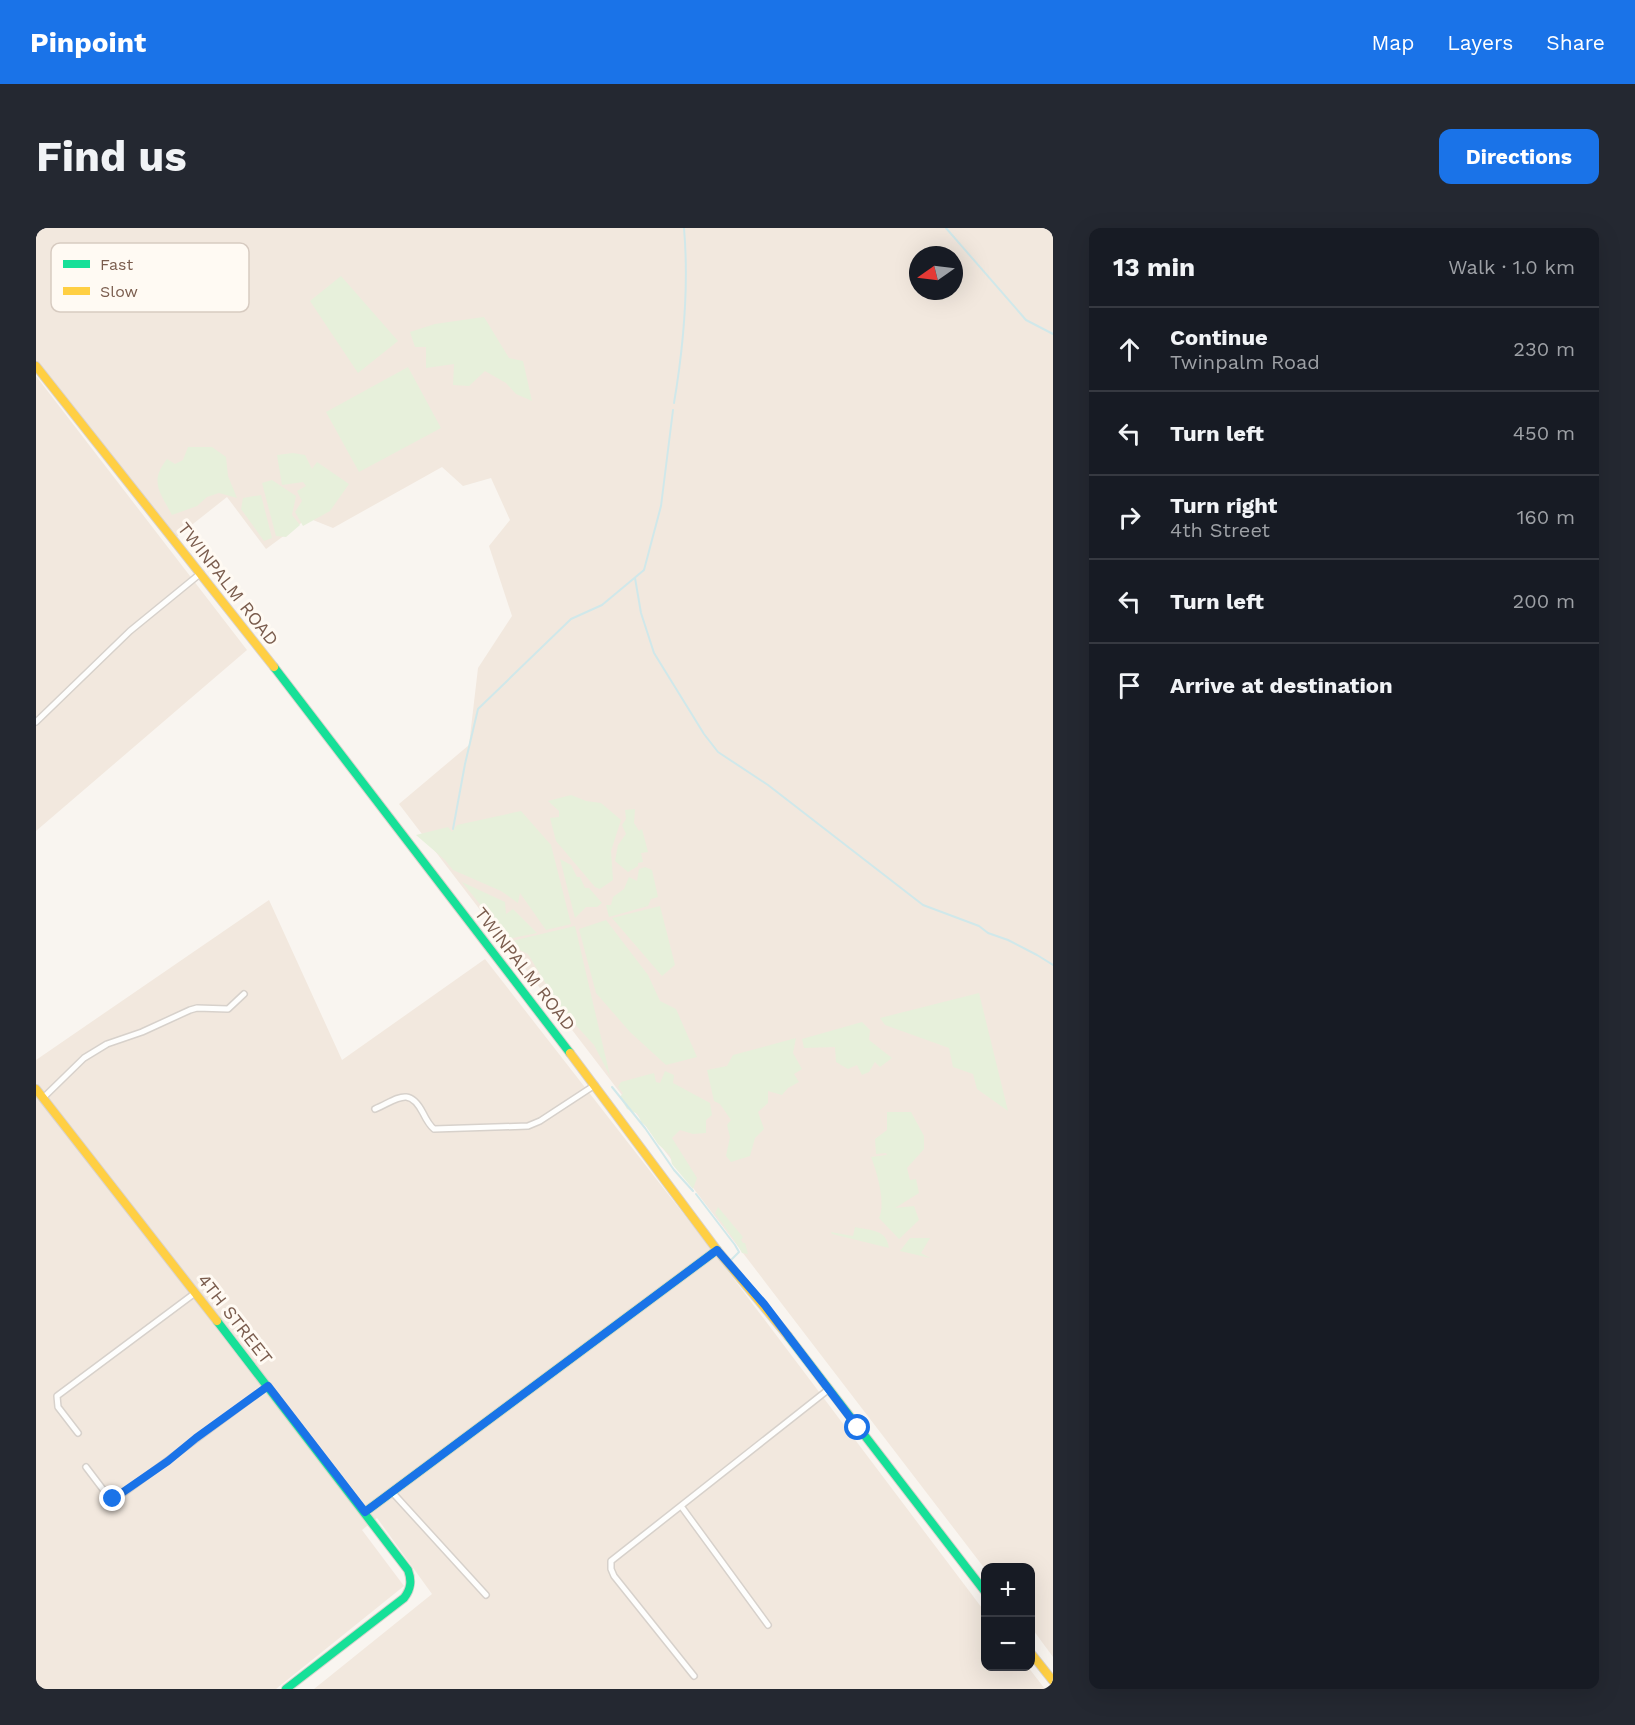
<!DOCTYPE html>
<meta charset="utf-8">
<style>
:root{--surface:#171b24;--page:#242831;--text:#f1f3f6;--muted:#9ea1a6;--line:#363941;--accent:#1a73e8}
body{margin:0;font-family:"Work Sans",sans-serif;background:var(--page);color:var(--text)}
.controls{position:absolute;right:18px;bottom:18px;display:grid;overflow:hidden;border-radius:12px;box-shadow:0 6px 24px #0002}
.controls button{width:54px;height:54px;display:grid;place-items:center;padding:0;border:0;border-bottom:2px solid var(--line);background:var(--surface);color:var(--text);font:30px sans-serif}
.compass{position:absolute;left:873px;top:18px;width:54px;height:54px;border-radius:50%;background:var(--surface);box-shadow:0 6px 24px #0002;rotate:256deg}
.stop{position:absolute;width:18px;height:18px;margin:-14px;border:4px solid #1a73e8;border-radius:50%;background:#fff}
.stop.end{background:#1a73e8;border-color:#fff;box-shadow:0 2px 6px #0008}
.list{margin:0;padding:0;list-style:none}
h2{display:flex;justify-content:space-between;align-items:center;height:78px;margin:0;padding:0 24px;font-size:26px}
h2 small{font-size:20px;font-weight:400;color:var(--muted)}
.list li{display:grid;grid-template-columns:39px 1fr auto;gap:18px;align-items:center;box-sizing:border-box;height:84px;padding:0 24px;border-top:2px solid var(--line)}
.list b{display:block;font-size:22px;white-space:nowrap}
.list p{margin:0;font-size:20px;white-space:nowrap;color:var(--muted)}
.list em{font-size:20px;font-style:normal;color:var(--muted)}
.icon{flex:none;width:33px;height:33px;fill:none;stroke:currentColor;stroke-width:2;stroke-linecap:round;stroke-linejoin:round}
.map{position:relative;flex:none;width:1017px;height:1461px;overflow:hidden;border-radius:12px}
header{display:flex;align-items:center;gap:36px;box-sizing:border-box;height:84px;padding:0 30px;background:var(--accent);color:#fff}
header strong{font-size:28px}
nav{display:flex;gap:33px;margin-inline-start:auto;font-size:21px}
.intro{display:flex;align-items:center;justify-content:space-between;box-sizing:border-box;height:144px;padding:0 36px}
h1{margin:0;font-size:42px}
.button{padding:15px 27px;border-radius:12px;background:var(--accent);color:#fff;font-size:21px;font-weight:700}
main{display:flex;gap:36px;padding:0 36px}
aside{flex:1;background:var(--surface);border-radius:12px;box-shadow:0 6px 24px #0002}
.map>svg:first-child{display:block}
.residential{fill:#f2e8de;fill-rule:evenodd}
.green{fill:#e7f0db}
.lines{fill:none;stroke-linecap:round;stroke-linejoin:round}
.stream{stroke:#d0e8ea;stroke-width:2}
.street-casing{stroke:#d7d1cb;stroke-width:8}
.fast-casing{stroke:#d9d2cb;stroke-width:10}
.slow-casing{stroke:#d9d2cb;stroke-width:10}
.street{stroke:#fefefd;stroke-width:5}
.fast{stroke:#16e098;stroke-width:8}
.slow{stroke:#ffcf43;stroke-width:8}
.route{stroke:#1a73e8;stroke-width:8}
.labels{text-anchor:middle;stroke-width:6;stroke-linejoin:round;paint-order:stroke}
.street-label{font-size:18px;fill:#7a5c4d;stroke:#fffaf3}
.key{fill:#fffaf3;stroke:#d7cbc1;stroke-width:1.5}
.key-label{font-size:16px;fill:#7a5c4d}
</style>
<header>
<strong>Pinpoint</strong>
<nav><a>Map</a><a>Layers</a><a>Share</a></nav>
</header>
<div class="intro"><h1>Find us</h1><a class="button">Directions</a></div>
<main>
<div class="map">
<svg width="1017" height="1461" viewBox="0 0 1017 1461">
<rect width="100%" height="100%" fill="#f9f5f0"/>
<!-- residential -->
<path class="residential" d="M0 0H1017V1429L995 1399 994 1340 949 1341 363 576 433 517 442 440 476 388 453 318 474 292 455 250 427 258 406 239 297 300 272 290 230 321 191 269 138 311 0 138ZM882 27H918V63H882Z
M0 148 211 422 0 603Z
M233 672 306 832 449 731 685 1034 949 1384 950 1438 992 1439 1009 1461H278L396 1366 341 1290 326 1302 368 1358 240 1461H0V832Z"/>
<!-- green -->
<path class="green" d="M305 48 362 113 322 145 274 73Z
M448 89 473 130 487 133 496 173 480 166 470 155 449 143 433 158 417 157 418 136 390 140V119H379L374 104 399 96Z
M372 139 405 200 323 244 290 184Z
M152 219H176L190 229 192 248 201 270 183 265 171 269 161 278 136 287C124 264 113 254 131 231L139 236 147 232Z
M257 225 269 227 276 241 281 234 313 256 294 283 267 298 259 284 266 273 261 263 270 258 267 254 246 257 241 227Z
M236 252 260 268 256 287 264 297 250 309 240 308 226 255Z
M225 267 236 310 228 313 205 281 207 270Z
M535 567 550 573 565 575 585 592 575 623 577 652 564 661 559 659 520 613 514 590 523 589V583L512 573Z
M599 581 598 595 603 603 606 601 612 624 605 625 607 634 602 635V638L592 644 579 633 582 617 590 606 586 597 590 591 589 582Z
M485 583 515 617 535 696 510 702 484 665 482 675 465 663 417 642 409 632 380 607 412 599 416 604 421 597Z
M524 631 535 637 541 649H544L549 660H553L566 675 561 679H550L539 690Z
M609 639 616 642 622 669 615 671 612 678 573 689 570 677H575L577 669 588 661 593 649 601 653 603 641Z
M426 654 469 674 470 686 477 681 501 705 472 711Z
M624 678 639 737 626 748 576 690Z
M570 692 612 747 624 773 640 781 661 829 630 837 594 804 560 765 543 701Z
M539 698 574 848 558 817 525 781 492 726 476 718V713Z
M943 765 972 883 941 861 937 846 917 839 913 820 849 797 844 790Z
M826 794 834 802 833 812 856 830 844 839 839 834 833 844 826 847 821 837 812 841 800 834 799 819 768 820 766 811Z
M760 810 757 825 766 841 758 846 763 854 752 860 746 867 732 863V875L722 884 728 901 719 910 714 928 695 934 690 928 694 909 691 897 695 892 684 876 678 873 671 842 691 838 697 827Z
M629 843 638 847 637 855 674 875 676 887 670 892V905L657 906 644 902 636 910 661 950 657 961 636 936 634 927 622 916 610 898 605 894 602 886 591 881 584 869 587 865 582 859 585 854 618 845 620 854 624 855Z
M851 884H875L888 908V921L871 940 874 952 880 951 883 965 859 980 878 978 883 992 863 1011 843 990C850 975 841 944 835 929L851 927 850 925 840 926 839 911 851 902Z
M682 979 707 1009 705 1012 707 1015H709L712 1026 706 1025C699 1011 688 998 679 985Z
M819 999C836 1003 850 1001 853 1020L796 1006 795 1004 817 1008Z
M874 1010H894L885 1025 894 1030 864 1023Z"/>
<g class="lines">
<!-- stream -->
<path class="stream" d="M910 0 990 92 1017 106
M638 175C648 116 653 59 648 0
M599 350 605 385 618 425 668 506 682 524 732 557 887 677 943 698 952 705 972 712 1001 727 1017 737
M417 601 429 536 442 481 535 391 566 377 608 342 625 278 637 182
M576 859 609 900 638 942 657 963
M660 966 699 1017 703 1024 693 1034"/>
<defs>
<path id="street" d="M0 494 94 403 165 345
M7 870 48 830 71 816 106 804 154 782 161 780 192 781 208 766
M339 881C362 871 373 858 387 885 390 891 393 897 398 901L492 898 504 893 559 857
M42 1205 22 1179 21 1168 159 1065
M50 1239 72 1268 77 1271 89 1264 232 1158
M356 1264 450 1367
M645 1278 732 1397
M658 1448 578 1348 575 1341V1333L793 1161
M1016 1461 1017 1460"/>
<path id="fast" d="M238 439 534 825
M181 1093 372 1342C376 1353 375 1361 368 1370L250 1461
M752 1108 950 1365
M329 1284 681 1022"/>
<path id="slow" d="M0 138 238 439
M534 825 681 1022 752 1108
M0 861 181 1093
M994 1424 1017 1453"/>
</defs>
<!-- street casing -->
<use href="#street" class="street-casing"/>
<!-- fast casing -->
<use href="#fast" class="fast-casing"/>
<!-- slow casing -->
<use href="#slow" class="slow-casing"/>
<!-- street -->
<use href="#street" class="street"/>
<!-- fast -->
<use href="#fast" class="fast"/>
<!-- slow -->
<use href="#slow" class="slow"/>
</g>
<g class="lines">
<!-- route -->
<path class="route" d="M77 1271 132 1233 160 1210 232 1158 329 1284 681 1022 728 1076 822 1200"/>
</g>
<g class="labels">
<!-- street labels -->
<g class="street-label">
<text transform="translate(192 356) rotate(52)" y="6">TWINPALM ROAD</text>
<text transform="translate(489 741) rotate(52)" y="6">TWINPALM ROAD</text>
<text transform="translate(199 1091) rotate(52)" y="6">4TH STREET</text>
</g>
</g>
<!-- legend -->
<rect x="15" y="15" width="198" height="69" rx="9" class="key"/>
<rect x="27" y="32" width="27" height="8" fill="#16e098"/>
<rect x="27" y="59" width="27" height="8" fill="#ffcf43"/>
<g class="key-label">
<text x="64" y="42">Fast</text>
<text x="64" y="69">Slow</text>
</g>
</svg>
<div class="controls">
<button>+</button>
<button>−</button>
</div>
<svg class="compass" viewBox="-18 -18 36 36"><path d="M0-13l5 13h-10z" fill="#e53935"/><path d="M0 13l5-13h-10z" fill="#9ea1a6"/></svg>
<div class="stop" style="left:822px;top:1200px"></div>
<div class="stop end" style="left:77px;top:1271px"></div>
</div>
<aside>
<h2>13 min<small>Walk · 1.0 km</small></h2>
<ul class="list">
<li><svg class="icon" aria-label="ahead" viewBox="0 0 24 24"><path d="M12 20V5M6 11l6-6 6 6"/></svg><div><b>Continue</b><p>Twinpalm Road</p></div><em>230 m</em></li>
<li><svg class="icon" aria-label="left" viewBox="0 0 24 24"><path d="M17 20v-9H6M10 6l-5 5 5 5"/></svg><div><b>Turn left</b></div><em>450 m</em></li>
<li><svg class="icon" aria-label="right" viewBox="0 0 24 24"><path d="M7 20v-9h11M14 6l5 5-5 5"/></svg><div><b>Turn right</b><p>4th Street</p></div><em>160 m</em></li>
<li><svg class="icon" aria-label="left" viewBox="0 0 24 24"><path d="M17 20v-9H6M10 6l-5 5 5 5"/></svg><div><b>Turn left</b></div><em>200 m</em></li>
<li><svg class="icon" aria-label="arrive" viewBox="0 0 24 24"><path d="M6 21V4h12l-3 4 3 4H6"/></svg><div><b>Arrive at destination</b></div></li>
</ul>
</aside>
</main>
